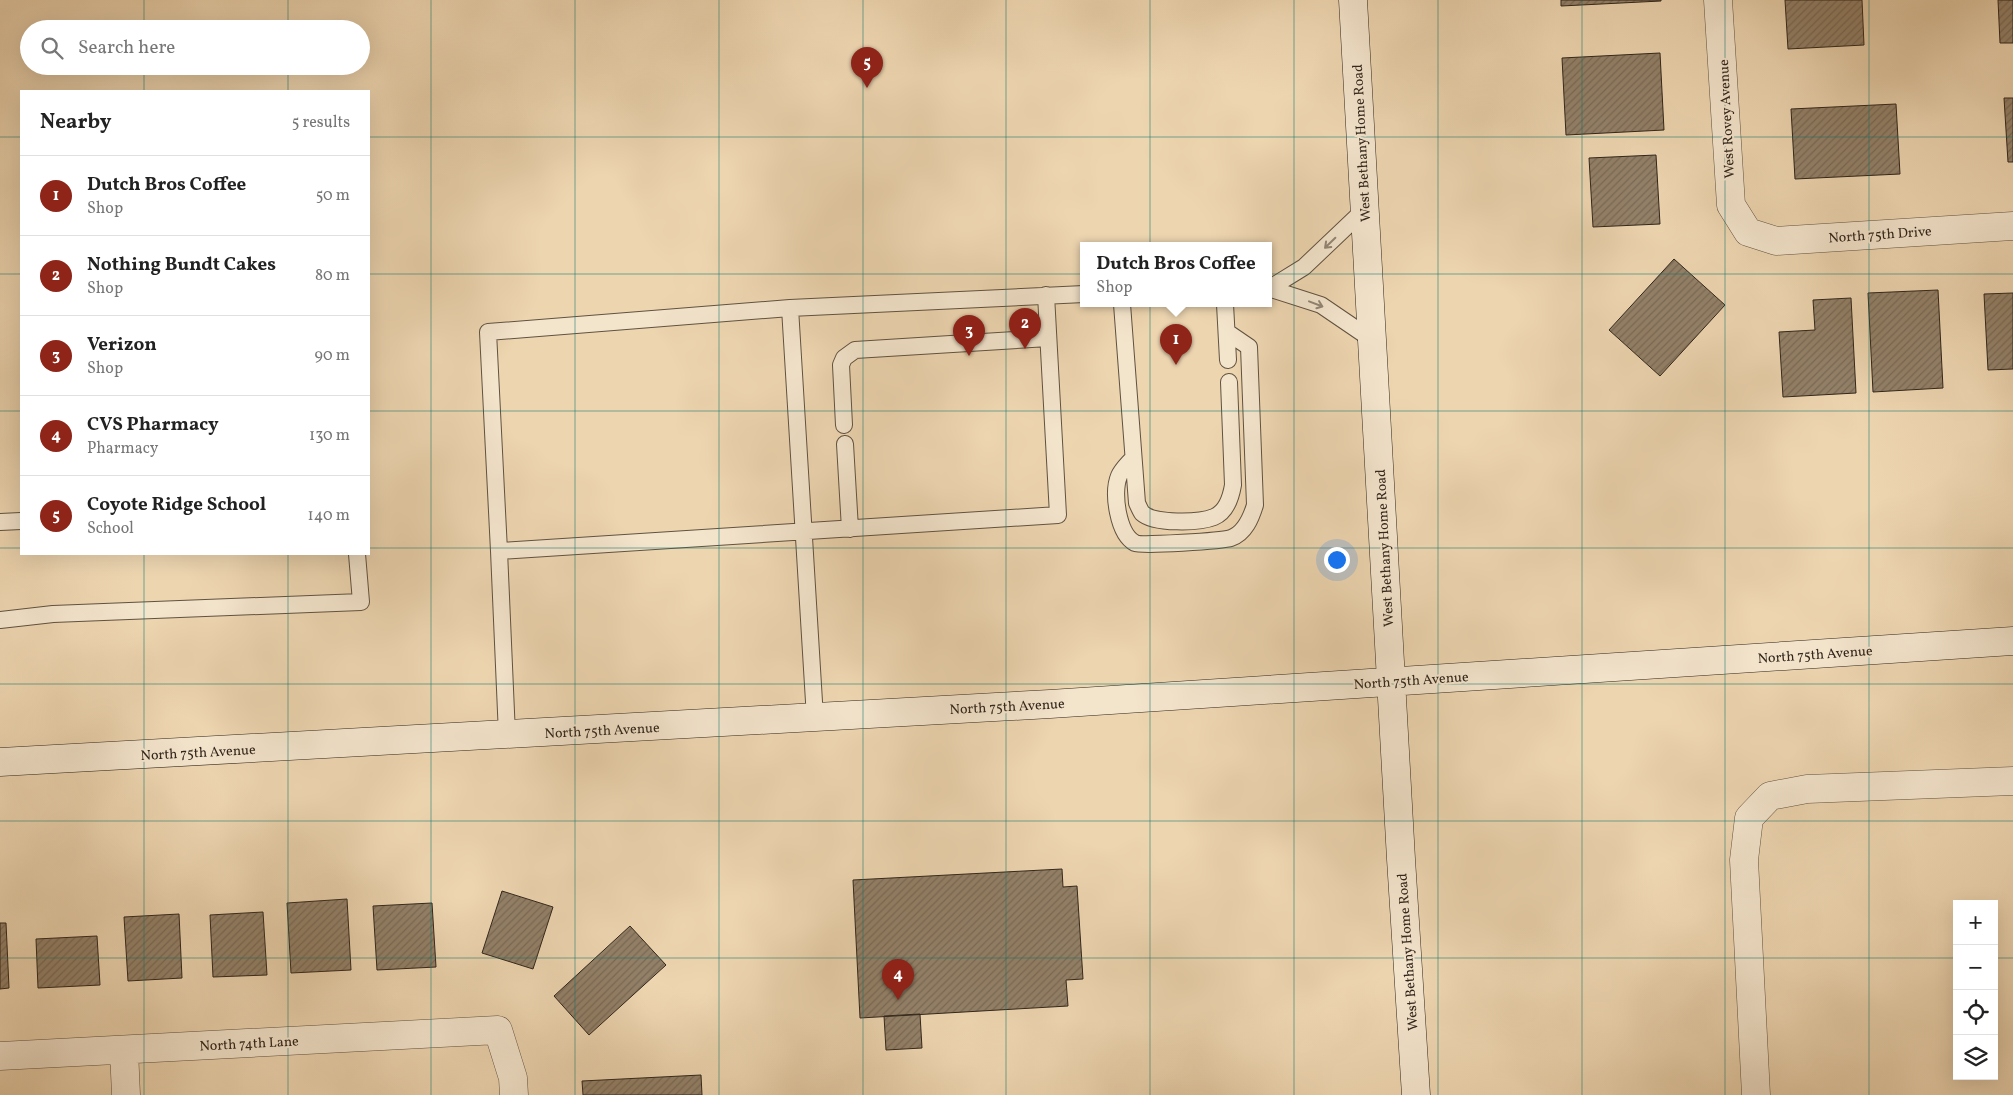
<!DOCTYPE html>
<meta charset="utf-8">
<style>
:root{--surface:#fff;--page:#f6f6f6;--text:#222;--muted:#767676;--line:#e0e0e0;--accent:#8f2418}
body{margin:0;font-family:Vollkorn,serif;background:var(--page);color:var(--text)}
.controls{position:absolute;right:15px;bottom:15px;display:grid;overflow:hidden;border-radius:0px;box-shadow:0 5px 20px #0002}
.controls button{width:45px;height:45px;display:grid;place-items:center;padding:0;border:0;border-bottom:1px solid var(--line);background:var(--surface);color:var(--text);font:25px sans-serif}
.you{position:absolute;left:1336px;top:559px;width:18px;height:18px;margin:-12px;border:4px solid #fff;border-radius:50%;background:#1a73e8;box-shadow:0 0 0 8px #1a73e833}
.badge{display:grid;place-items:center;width:32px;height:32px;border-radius:50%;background:var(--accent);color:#fff;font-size:16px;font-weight:700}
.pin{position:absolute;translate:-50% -41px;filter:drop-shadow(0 1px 2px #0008)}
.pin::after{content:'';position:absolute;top:26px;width:18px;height:15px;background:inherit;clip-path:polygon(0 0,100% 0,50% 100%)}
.popup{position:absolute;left:1080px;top:242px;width:192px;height:65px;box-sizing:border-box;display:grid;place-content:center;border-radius:0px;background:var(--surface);filter:drop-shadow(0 1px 4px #0005);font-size:16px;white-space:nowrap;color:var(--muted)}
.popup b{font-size:19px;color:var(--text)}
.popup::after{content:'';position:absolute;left:50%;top:100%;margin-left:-10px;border:10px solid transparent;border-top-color:var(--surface)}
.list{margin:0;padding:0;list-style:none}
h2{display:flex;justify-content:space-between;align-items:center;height:65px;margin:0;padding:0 20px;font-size:21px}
h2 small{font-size:16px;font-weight:400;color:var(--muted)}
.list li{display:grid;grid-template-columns:32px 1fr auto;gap:15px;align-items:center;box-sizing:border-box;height:80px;padding:0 20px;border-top:1px solid var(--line)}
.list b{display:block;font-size:19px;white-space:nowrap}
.list p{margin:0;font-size:16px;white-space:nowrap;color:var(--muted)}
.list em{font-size:16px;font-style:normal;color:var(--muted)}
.icon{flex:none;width:28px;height:28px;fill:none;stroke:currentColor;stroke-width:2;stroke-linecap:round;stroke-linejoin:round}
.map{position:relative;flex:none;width:2013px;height:1095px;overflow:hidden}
.search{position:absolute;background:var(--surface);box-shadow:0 5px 20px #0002;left:20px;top:20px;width:350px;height:55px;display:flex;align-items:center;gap:12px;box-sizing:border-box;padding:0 18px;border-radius:28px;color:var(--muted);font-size:19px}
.panel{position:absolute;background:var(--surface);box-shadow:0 5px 20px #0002;left:20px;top:90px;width:350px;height:465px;border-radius:0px}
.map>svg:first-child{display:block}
.building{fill:url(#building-hatch);stroke:#31261c}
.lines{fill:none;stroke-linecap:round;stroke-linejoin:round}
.lane-casing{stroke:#605241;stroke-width:18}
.street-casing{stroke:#605241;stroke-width:29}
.secondary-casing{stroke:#31261c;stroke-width:29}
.lane{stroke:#f3e4cc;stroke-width:16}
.street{stroke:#f3e4cc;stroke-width:28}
.secondary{stroke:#f3e4cc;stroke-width:28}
.oneway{stroke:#928574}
.grid{fill:none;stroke:#0f766e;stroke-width:1;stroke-opacity:0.55}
.labels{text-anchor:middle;stroke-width:4;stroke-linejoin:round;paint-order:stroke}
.street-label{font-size:14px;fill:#31261c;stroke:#f3e4cc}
</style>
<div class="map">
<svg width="2013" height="1095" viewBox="0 0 2013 1095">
<defs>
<pattern id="building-hatch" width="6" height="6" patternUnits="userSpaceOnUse" patternTransform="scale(1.25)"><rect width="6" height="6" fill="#938169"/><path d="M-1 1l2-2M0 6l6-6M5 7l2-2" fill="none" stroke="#796956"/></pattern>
</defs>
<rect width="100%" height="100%" fill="#edd5b0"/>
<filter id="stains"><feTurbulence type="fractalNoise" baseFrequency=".004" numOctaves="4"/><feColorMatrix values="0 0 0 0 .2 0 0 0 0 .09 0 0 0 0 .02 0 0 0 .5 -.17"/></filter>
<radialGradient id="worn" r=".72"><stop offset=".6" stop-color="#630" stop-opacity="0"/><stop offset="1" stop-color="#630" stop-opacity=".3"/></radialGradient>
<!-- building -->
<path class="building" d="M1561 0H1661V1L1561 6Z
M1785 0H1862L1864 45 1788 49Z
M1998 0H2013V43H2000Z
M1660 53 1664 130 1566 135 1562 58Z
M2004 98H2013V162H2008Z
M1896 104 1900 174 1795 179 1791 109Z
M1656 155 1660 224 1593 227 1589 158Z
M1674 259 1725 305 1660 376 1609 330Z
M1938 290 1943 388 1873 392 1868 293Z
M2013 293V369L1988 370 1984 294Z
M1851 298 1856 393 1783 397 1779 332 1815 330 1813 300Z
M1062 869 1063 887 1077 886 1083 979 1066 980 1068 1006 860 1018 853 880Z
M502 891 553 907 533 969 482 953Z
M347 899 351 970 291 973 287 903Z
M432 903 436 967 377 970 373 906Z
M263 912 267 975 213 977 210 915Z
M179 914 182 978 128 981 124 917Z
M0 923H6L9 988 0 989Z
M630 926 666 965 589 1035 554 996Z
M97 936 100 985 38 988 36 939Z
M920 1014 922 1048 886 1050 884 1016Z
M701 1075 702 1095H583L582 1081Z"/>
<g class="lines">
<defs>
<path id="lane" d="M1268 288 1321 305 1371 339
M1270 288 1304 267 1365 209
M1122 304 1137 503C1138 505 1140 510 1142 513 1154 524 1199 523 1214 517 1226 512 1231 497 1233 485L1229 382
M1225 304 1228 360
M790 308 488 332 499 551 1058 515 1046 295
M844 425 841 365 844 358 855 350 1048 338
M845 444 850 529
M1133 458C1128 464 1122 469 1119 476 1112 493 1118 534 1135 543 1142 546 1222 541 1231 538 1245 533 1251 518 1255 505L1249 347 1227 332
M0 522 21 521
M499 551 507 735
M0 620 53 614 361 602 357 554
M815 718 790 308 1084 294"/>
<path id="street" d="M1718 0 1731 205 1748 232 1776 241 2013 226
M124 1050 126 1095
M0 1056 498 1030 513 1078 514 1095
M1756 1095 1744 860 1749 818 1770 796 1807 789 2013 781"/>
<path id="secondary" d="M1353 0 1401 859 1416 1095
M0 762 1050 704 2013 641"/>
</defs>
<!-- lane casing -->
<use href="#lane" class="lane-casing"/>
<!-- street casing -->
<use href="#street" class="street-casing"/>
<!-- secondary casing -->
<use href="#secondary" class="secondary-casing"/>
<!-- lane -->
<use href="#lane" class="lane"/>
<!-- street -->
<use href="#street" class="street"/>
<!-- secondary -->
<use href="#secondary" class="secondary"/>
</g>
<!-- one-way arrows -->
<defs><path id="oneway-shaft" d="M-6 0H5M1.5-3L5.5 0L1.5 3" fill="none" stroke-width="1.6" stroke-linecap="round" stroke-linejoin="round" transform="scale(1.25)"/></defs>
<g class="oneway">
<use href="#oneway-shaft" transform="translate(1330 243) rotate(136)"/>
<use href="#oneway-shaft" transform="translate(1316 304) rotate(21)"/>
</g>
<!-- grid -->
<path class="grid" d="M144 0V29M288 0V29M431 0V1095M575 0V1095M719 0V1095M863 0V1095M1006 0V1095M1150 0V1095M1294 0V1095M1438 0V1095M1582 0V1095M1725 0V1095M1869 0V1095M144 66V91M288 66V91M0 137H21M369 137H2013M0 274H21M369 274H2013M0 411H21M369 411H2013M0 548H21M369 548H2013M144 554V1095M288 554V1095M0 684H2013M0 821H2013M0 958H1957M1994 958H2013"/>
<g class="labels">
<!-- street labels -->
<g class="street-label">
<text transform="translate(1726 119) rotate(-93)" y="5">West Rovey Avenue</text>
<text transform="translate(1361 143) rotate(-93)" y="5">West Bethany Home Road</text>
<text transform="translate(1880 234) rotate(-4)" y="5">North 75th Drive</text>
<text transform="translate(1384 548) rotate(-93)" y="5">West Bethany Home Road</text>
<text transform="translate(1815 654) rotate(-4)" y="5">North 75th Avenue</text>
<text transform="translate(1411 680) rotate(-4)" y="5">North 75th Avenue</text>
<text transform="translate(1007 706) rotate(-3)" y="5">North 75th Avenue</text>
<text transform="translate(602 730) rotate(-3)" y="5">North 75th Avenue</text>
<text transform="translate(198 752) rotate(-3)" y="5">North 75th Avenue</text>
<text transform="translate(1407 952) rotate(-94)" y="5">West Bethany Home Road</text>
<text transform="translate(249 1043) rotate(-3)" y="5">North 74th Lane</text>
</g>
</g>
<rect width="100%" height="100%" filter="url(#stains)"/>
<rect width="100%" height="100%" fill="url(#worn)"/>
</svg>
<div class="controls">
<button>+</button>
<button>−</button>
<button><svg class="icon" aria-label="locate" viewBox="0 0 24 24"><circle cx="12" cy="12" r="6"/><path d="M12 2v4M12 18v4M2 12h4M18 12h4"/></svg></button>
<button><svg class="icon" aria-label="layers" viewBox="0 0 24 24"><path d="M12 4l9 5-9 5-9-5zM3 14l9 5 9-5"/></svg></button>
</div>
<div class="you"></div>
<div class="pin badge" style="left:1176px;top:365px">1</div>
<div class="popup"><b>Dutch Bros Coffee</b>Shop</div>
<div class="pin badge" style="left:1025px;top:349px">2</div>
<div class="pin badge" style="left:969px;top:356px">3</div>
<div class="pin badge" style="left:898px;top:1000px">4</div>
<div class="pin badge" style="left:867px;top:88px">5</div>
<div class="search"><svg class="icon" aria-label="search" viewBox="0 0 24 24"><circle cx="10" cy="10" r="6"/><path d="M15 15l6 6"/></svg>Search here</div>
<section class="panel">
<h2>Nearby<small>5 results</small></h2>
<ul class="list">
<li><span class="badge">1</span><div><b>Dutch Bros Coffee</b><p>Shop</p></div><em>50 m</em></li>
<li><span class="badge">2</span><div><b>Nothing Bundt Cakes</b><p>Shop</p></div><em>80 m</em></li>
<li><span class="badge">3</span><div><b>Verizon</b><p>Shop</p></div><em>90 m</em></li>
<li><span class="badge">4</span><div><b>CVS Pharmacy</b><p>Pharmacy</p></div><em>130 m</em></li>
<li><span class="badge">5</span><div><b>Coyote Ridge School</b><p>School</p></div><em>140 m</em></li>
</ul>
</section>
</div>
